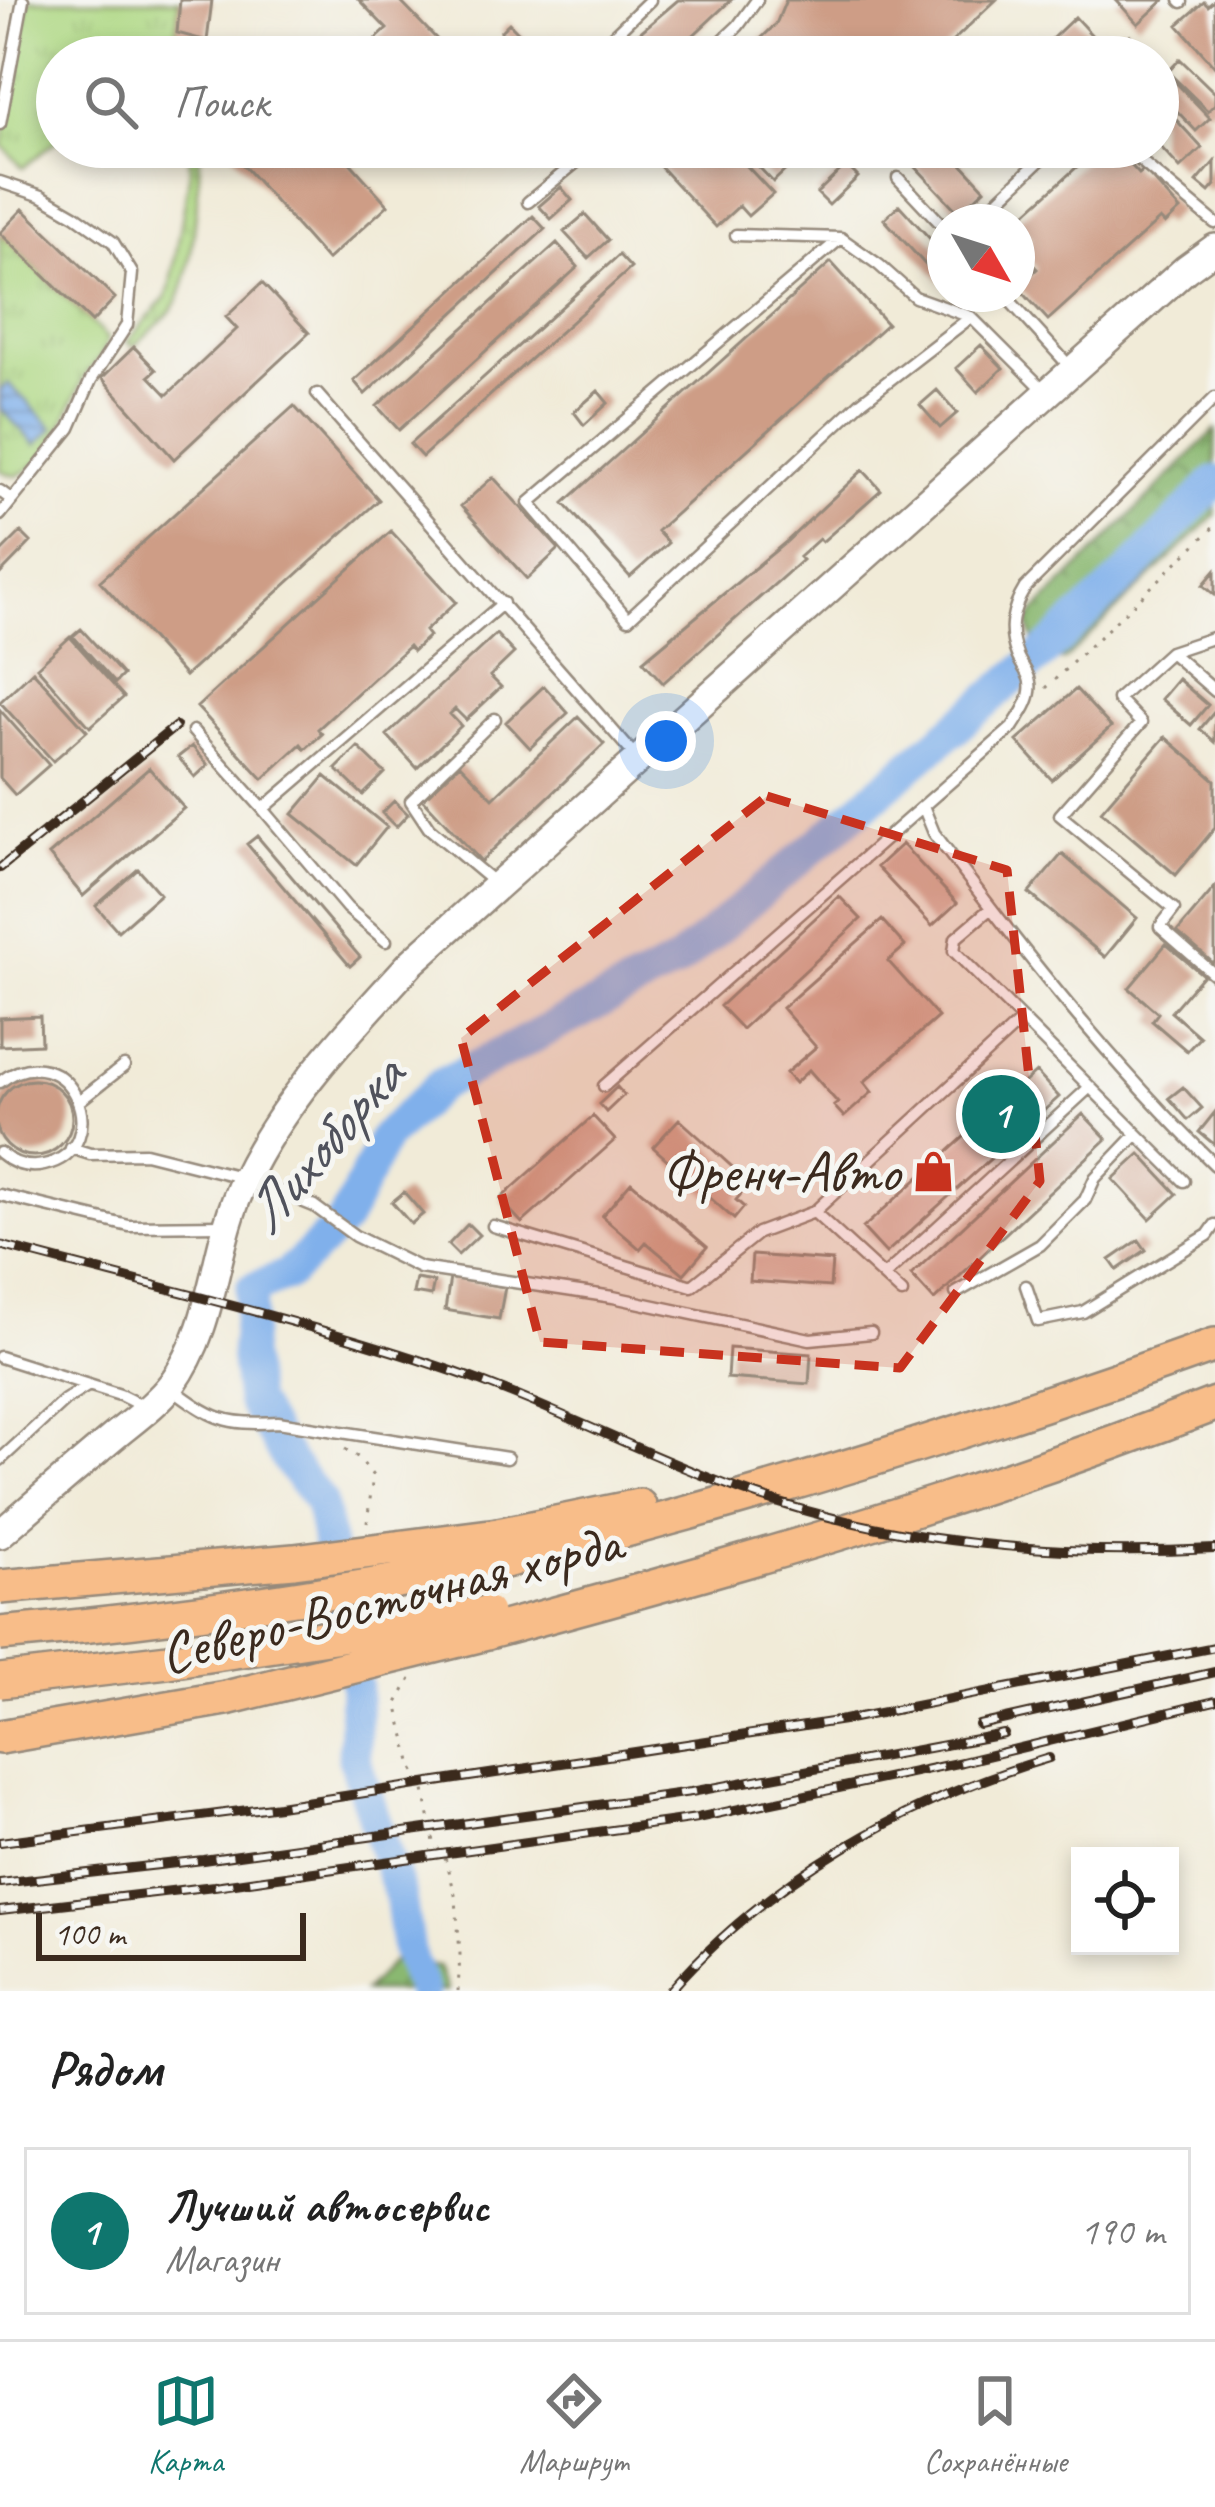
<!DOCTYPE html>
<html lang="ru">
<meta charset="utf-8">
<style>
:root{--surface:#fff;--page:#f2f2f2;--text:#222;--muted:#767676;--line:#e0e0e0;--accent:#0f766e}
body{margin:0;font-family:Caveat,sans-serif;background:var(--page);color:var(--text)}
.controls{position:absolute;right:36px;bottom:36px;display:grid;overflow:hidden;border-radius:0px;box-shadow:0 6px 18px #0003}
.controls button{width:108px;height:108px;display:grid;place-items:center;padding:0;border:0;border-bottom:3px solid var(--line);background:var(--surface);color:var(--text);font:60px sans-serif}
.compass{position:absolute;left:927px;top:204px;width:108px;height:108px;border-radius:50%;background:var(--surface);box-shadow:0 6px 18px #0003;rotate:129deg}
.scale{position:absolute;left:36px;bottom:30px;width:270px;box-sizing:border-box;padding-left:12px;border:6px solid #3b2a1e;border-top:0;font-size:33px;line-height:42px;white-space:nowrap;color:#3b2a1e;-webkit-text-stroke:9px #f6f6f2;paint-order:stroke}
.you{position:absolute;left:666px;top:741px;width:42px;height:42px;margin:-30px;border:9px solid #fff;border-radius:50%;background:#1a73e8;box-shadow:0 0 0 18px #1a73e833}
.badge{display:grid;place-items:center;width:78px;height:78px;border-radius:50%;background:var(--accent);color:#fff;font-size:39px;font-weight:700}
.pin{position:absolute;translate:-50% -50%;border:6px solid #fff;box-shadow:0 3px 12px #0006}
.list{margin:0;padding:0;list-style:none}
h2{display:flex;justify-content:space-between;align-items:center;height:156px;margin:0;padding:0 48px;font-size:51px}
h2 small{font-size:39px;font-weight:400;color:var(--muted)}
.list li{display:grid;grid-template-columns:78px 1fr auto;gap:36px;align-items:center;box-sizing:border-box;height:168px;margin:0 24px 24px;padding:0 24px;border:3px solid var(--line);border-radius:0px}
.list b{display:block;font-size:45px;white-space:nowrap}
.list p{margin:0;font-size:39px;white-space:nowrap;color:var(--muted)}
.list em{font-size:39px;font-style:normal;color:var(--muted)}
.icon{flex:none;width:66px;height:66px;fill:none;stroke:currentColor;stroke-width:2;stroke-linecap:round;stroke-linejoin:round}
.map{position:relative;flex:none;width:1215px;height:1991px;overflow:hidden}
.search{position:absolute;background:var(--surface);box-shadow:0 6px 18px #0003;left:36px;right:36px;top:36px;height:132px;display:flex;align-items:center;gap:30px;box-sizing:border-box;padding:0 42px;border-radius:66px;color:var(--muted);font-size:45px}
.sheet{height:348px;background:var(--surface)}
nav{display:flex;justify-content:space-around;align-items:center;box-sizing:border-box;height:168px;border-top:3px solid var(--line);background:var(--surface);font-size:33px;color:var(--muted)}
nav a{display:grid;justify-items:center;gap:6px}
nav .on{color:var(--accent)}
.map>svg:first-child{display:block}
.grass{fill:url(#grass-tufts);stroke:#748150;stroke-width:3}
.forest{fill:url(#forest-crowns);stroke:#627148;stroke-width:3}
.water{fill:url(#water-rules);stroke:#5e6d84;stroke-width:3}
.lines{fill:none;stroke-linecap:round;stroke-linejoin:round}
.river{stroke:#80b0eb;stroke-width:33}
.building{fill:#ce9d86}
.service-casing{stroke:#968a7b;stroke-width:15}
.tertiary-casing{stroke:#968a7b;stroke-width:32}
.primary-casing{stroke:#968a7b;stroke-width:38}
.path{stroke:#968a7b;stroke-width:3;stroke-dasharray:3 9;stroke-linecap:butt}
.service{stroke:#fff;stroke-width:10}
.tertiary{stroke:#fff;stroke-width:27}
.primary{stroke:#f8bd89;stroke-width:33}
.rail-casing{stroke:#3b2a1e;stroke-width:10}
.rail{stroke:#f6f6f2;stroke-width:6;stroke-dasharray:18;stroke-linecap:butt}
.primary-bridge-casing{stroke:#968a7b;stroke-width:38;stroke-linecap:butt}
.primary-bridge{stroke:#f8bd89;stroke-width:33}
.marked{fill:#c8321e;fill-opacity:0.2;stroke:#c8321e;stroke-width:9;stroke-dasharray:24 15;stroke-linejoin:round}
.labels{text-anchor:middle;stroke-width:10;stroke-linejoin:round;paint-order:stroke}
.poi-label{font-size:57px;fill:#3b2a1e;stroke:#f6f6f2;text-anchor:end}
.street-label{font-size:57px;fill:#3b2a1e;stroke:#f6f6f2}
.water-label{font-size:60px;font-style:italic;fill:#50525c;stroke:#f6f6f2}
</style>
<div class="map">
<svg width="1215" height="1991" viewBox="0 0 1215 1991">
<defs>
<pattern id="grass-tufts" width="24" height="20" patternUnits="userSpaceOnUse" patternTransform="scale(3)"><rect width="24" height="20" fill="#aed883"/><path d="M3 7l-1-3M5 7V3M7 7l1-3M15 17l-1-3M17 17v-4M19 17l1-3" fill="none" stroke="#97ba71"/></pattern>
<pattern id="forest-crowns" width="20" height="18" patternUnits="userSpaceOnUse" patternTransform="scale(3)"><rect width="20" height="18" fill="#8ab871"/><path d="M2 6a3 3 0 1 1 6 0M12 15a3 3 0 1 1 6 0" fill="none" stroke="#72965c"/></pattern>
<pattern id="water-rules" width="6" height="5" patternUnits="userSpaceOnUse" patternTransform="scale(3)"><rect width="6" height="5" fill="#80b0eb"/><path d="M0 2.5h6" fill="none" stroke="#6a8fbe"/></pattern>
</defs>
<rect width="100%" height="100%" fill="#f6f6f2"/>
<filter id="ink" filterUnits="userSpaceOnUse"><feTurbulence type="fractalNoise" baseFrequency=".00833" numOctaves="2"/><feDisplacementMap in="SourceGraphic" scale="24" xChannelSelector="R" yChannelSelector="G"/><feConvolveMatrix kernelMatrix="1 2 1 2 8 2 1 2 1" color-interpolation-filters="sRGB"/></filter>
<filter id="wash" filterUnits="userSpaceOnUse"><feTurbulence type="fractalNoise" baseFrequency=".004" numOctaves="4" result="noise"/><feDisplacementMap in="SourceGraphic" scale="48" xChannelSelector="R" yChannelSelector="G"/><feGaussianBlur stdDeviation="2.7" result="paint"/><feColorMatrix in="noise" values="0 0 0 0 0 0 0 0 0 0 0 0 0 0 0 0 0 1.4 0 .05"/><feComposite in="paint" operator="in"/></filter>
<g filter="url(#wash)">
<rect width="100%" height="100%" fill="#f1ebd8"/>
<!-- grass -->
<path class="grass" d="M29 0H179L174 57H57V140L23 168 2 145Z
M189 147H200C199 186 194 264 179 298 171 316 147 333 133 347L127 342 166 297 171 284 190 171Z
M0 233 107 338C106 356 91 365 83 380 66 413 55 461 16 476L0 471Z"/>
<!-- forest -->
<path class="forest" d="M1215 430V515L1064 660C1042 659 1032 642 1028 622L1035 612Z
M393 1961 439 1967 448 1991H364Z"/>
<!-- water -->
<path class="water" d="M8 383 53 428 36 445 0 408V391Z"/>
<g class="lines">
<!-- river -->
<path class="river" d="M422 1991 408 1951 400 1896 354 1758 356 1686 320 1501 290 1464 252 1401 246 1354 252 1289 287 1275 344 1221 384 1138 440 1085 677 963 1041 655 1130 572 1215 482"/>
</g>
<g id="blocks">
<!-- building -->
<path class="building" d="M180 0H212L207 41 177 33Z
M359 0H399L454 57H394L376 39 387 29Z
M678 0H731L670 57H611Z
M786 0H996L936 57H742L776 24Z
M1116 0H1164L1138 24Z
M1215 0V67L1178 25 1204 2 1208 6Z
M1075 17 1098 42 1102 38 1119 57H1043L1038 52Z
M509 23 543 57H527L501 31Z
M1130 35 1151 57H1125L1117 48Z
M1180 59 1215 93V104L1208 111 1168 72Z
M1158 64 1210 118 1196 131 1158 91Z
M1158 100 1202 148 1180 168 1158 144Z
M227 147H336L388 205 327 260Z
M642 147H729L773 194 748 216 739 206 716 227Z
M740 147H810L773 182Z
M897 147H946L985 189 959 213Z
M1099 147H1114L1139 174 1144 170 1180 210 1165 224 1160 219 1048 320 1018 287 1037 269 1020 250 1033 239 1017 221Z
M1215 161V185L1209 192 1197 182Z
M846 165 858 177 829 205 817 193Z
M561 187 572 200 551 219 539 206Z
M899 205 945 255V276L940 281 884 219Z
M23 209 115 298 92 322 0 233Z
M585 214 608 240 588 258 564 232Z
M533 216 545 229 365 394 354 381Z
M557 243 578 267 399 430 377 406Z
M619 255 631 268 422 457 410 444Z
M831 262 887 324 657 531 668 543 630 577 564 503Z
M262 283 309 333 174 459 102 378 134 347 156 370 149 376 167 395 237 329 226 317Z
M981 345 1003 368 978 392 956 368Z
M937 390 957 413 940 428 920 405Z
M598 391 608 403 584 425 574 412Z
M294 406 379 500 185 676 100 581Z
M863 470 881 490 822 542 819 539 799 557 802 560 663 683 643 661 786 542Z
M493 477 559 549 527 579 461 506Z
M391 531 456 602 425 631 429 636 413 651 409 646 318 729 322 734 305 749 301 744 263 779 197 707Z
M21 532 31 542 0 574V553Z
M1215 571V595L1203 585Z
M81 629 123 675 115 683 73 636Z
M496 634 514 653 490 676 501 687 466 720 455 709 450 714 461 726 417 768 387 735Z
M70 637 124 697 90 727 37 667Z
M33 671 87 731 53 761 0 702Z
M1178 679 1208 705 1191 725 1161 699Z
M544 686 568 713 530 748 506 722Z
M1076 689 1111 727 1052 780 1017 741Z
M0 710 49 765 15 795 0 778Z
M1215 711V742L1200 729Z
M578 717 604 744 481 861 423 799 460 764 493 798Z
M1165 737 1215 780V828L1176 875 1101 811Z
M192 746 208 765 195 777 178 757Z
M358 747 385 773 363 795 336 769Z
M149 768 184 808 83 896 49 855Z
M325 776 387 827 356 865 293 814Z
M394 801 408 814 396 827 382 813Z
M257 836 360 957 350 966 247 844Z
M902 844 957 903 932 926 877 867Z
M1062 854 1137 918 1105 957 1029 893Z
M138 869 160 894 118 931 96 906Z
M1215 887V960L1213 963 1177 932Z
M839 896 861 919 742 1029 720 1006Z
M882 920 905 946 888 961 938 1017 864 1082 872 1092 844 1117 834 1106 838 1103 809 1070 795 1083 786 1073 816 1047 782 1008Z
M1166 944 1203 975 1171 1012 1200 1037 1187 1051 1152 1021 1158 1013 1129 988Z
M40 1016 41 1044 0 1046V1018Z
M1036 1072 1059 1097 886 1253 863 1228Z
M-4 1118a38 38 0 1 1 76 0a38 38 0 1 1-76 0Z
M617 1087 624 1095 606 1112 599 1104Z
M1183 1087 1202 1108 1188 1120 1169 1098Z
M1215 1112V1145L1199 1132Z
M1083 1114 1107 1139 934 1300 911 1275Z
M593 1116 615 1140 522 1223 500 1199Z
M679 1119 750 1183 736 1200 744 1207 734 1219 653 1147Z
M1140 1154 1177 1194 1150 1219 1113 1179Z
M631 1182 707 1247 684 1274 646 1242 640 1249 602 1216Z
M404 1192 423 1214 411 1224 392 1202Z
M468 1224 479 1235 458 1255 448 1245Z
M1139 1240 1146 1250 1117 1270 1110 1260Z
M752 1255 832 1261 830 1287 750 1281Z
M450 1278 505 1287 499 1319 445 1310Z
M416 1279 434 1282 431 1296 413 1293Z
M729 1348 811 1354 809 1384 727 1378Z"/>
</g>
</g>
<g filter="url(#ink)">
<use href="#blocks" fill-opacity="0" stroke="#968a7b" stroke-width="3"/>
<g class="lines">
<defs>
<path id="service" d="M1180 0 1182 2
M591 57 650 0
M705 57 738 26 757 0
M0 124 23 0
M1124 147 1215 223
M898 178 945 228
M0 182 42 196 75 215 113 242 132 273 127 325 91 380 70 428 12 500
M528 202 595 147
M975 222 1054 147
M736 235 841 238 879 265 915 297 971 317 1046 392
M841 238 529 503 628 619 861 402 971 317
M1010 294 1011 302 1072 369
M317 394 637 758
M0 491 12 500 0 515
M1215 637 1170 652 1118 699 1141 723 1060 815 1174 909 1160 927 1215 975
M1170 652 1215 691
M495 719 411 801 429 828 496 884
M193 731 263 809
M923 806 934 833C1022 950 1110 1063 1215 1165
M991 908 956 938 954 951 1184 1181
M386 941 347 908 263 809 503 603
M0 1082C69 1029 119 1148 44 1165 27 1169 12 1163 0 1153
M604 1086 1012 728C1020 715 1033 699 1030 682 1029 673 1020 664 1017 655 1007 630 1012 609 1025 588L1215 398
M79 1101 124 1066
M71 1148 90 1154 145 1153 245 1178 314 1206 355 1236 420 1268 613 1297 810 1339 871 1333
M0 1195 129 1226 223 1225
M814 1212 902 1293
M493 1226 692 1286 758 1233 814 1212 1022 1020
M884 1276 1090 1087
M1026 1286 1038 1321 1083 1312 1208 1235 1215 1225
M956 1293 1040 1245 1085 1200 1095 1178 1137 1134
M0 1357 120 1395 144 1407
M170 1387C212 1418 224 1426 278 1422L507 1458
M0 1460 65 1400 89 1385"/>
<path id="tertiary" d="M0 1534C37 1502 74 1470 111 1439 131 1422 156 1405 172 1384 217 1322 212 1246 245 1179 284 1098 351 1029 411 963L1186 269 1215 248"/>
<path id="primary" d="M498 1535 639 1506
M505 1561C745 1502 982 1428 1215 1345
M489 1632C735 1566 978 1497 1215 1404
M0 1737 226 1698"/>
</defs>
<!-- service casing -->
<use href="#service" class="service-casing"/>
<!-- tertiary casing -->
<use href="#tertiary" class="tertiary-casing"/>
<!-- primary casing -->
<use href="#primary" class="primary-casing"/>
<!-- path -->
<path class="path" d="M1046 688 1215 526
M345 1449 359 1458 373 1476 367 1523
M411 1679 397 1703 412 1766 424 1790 434 1842 447 1862 456 1899 460 1954 458 1991"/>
<!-- service -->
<use href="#service" class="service"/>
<!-- tertiary -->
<use href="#tertiary" class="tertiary"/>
<!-- primary -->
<use href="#primary" class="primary"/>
<defs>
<path id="rail" d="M0 868 176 726
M0 1245C152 1286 307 1321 455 1372 552 1406 644 1455 741 1490 894 1545 1054 1557 1215 1549
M979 1725 1215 1672
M0 1842 279 1806 844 1720 1215 1647
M0 1883 203 1860 691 1792 1004 1734
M0 1911 214 1886 697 1818 962 1762 1215 1701
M670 1991C768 1879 907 1800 1049 1758"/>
</defs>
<!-- rail casing -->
<use href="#rail" class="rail-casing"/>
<!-- rail -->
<use href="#rail" class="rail"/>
<defs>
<path id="primary-bridge" d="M0 1587 294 1561 498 1535
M0 1634C170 1619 338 1594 505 1561
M0 1681 168 1661 486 1613
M226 1698 487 1633"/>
</defs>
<!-- primary-bridge casing -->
<use href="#primary-bridge" class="primary-bridge-casing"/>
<!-- primary-bridge -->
<use href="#primary-bridge" class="primary-bridge"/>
</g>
</g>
<!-- marked area -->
<path class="marked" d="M767 796 1007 870 1040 1181 900 1368 540 1342 461 1038Z"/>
<!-- icons -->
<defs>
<symbol id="shop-bare" viewBox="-9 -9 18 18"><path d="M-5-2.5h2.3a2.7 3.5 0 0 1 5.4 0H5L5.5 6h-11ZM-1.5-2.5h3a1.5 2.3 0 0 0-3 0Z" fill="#c8321e" stroke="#f6f6f2" stroke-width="2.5" paint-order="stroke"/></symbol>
</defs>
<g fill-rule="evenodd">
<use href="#shop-bare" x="904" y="1142" width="59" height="59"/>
</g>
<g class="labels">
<!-- poi labels -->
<g class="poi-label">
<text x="900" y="1191">Френч-Авто</text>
</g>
<!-- street labels -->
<g class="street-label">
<text transform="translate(390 1597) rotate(-14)" y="20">Северо-Восточная хорда</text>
</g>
<!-- water labels -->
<g class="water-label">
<text transform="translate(322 1144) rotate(-49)" y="21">Лихоборка</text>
</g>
</g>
</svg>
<div class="controls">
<button><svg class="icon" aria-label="locate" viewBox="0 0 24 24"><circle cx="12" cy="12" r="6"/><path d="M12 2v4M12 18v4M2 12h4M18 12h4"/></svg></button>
</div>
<svg class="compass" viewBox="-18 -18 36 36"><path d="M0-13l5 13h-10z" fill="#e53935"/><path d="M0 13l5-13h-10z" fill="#767676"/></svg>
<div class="scale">100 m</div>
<div class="you"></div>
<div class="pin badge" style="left:1001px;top:1114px">1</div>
<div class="search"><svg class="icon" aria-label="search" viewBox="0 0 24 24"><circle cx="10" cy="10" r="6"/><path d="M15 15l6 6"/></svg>Поиск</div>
</div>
<section class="sheet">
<h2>Рядом<small></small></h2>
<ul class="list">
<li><span class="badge">1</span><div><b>Лучший автосервис</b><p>Магазин</p></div><em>190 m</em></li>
</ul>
</section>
<nav>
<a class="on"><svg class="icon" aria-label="map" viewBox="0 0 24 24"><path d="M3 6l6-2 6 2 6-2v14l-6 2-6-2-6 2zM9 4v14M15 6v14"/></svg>Карта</a>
<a><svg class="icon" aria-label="directions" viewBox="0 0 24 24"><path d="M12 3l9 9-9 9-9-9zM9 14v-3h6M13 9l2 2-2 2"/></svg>Маршрут</a>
<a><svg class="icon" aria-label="saved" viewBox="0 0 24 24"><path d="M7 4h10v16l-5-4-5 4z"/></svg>Сохранённые</a>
</nav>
